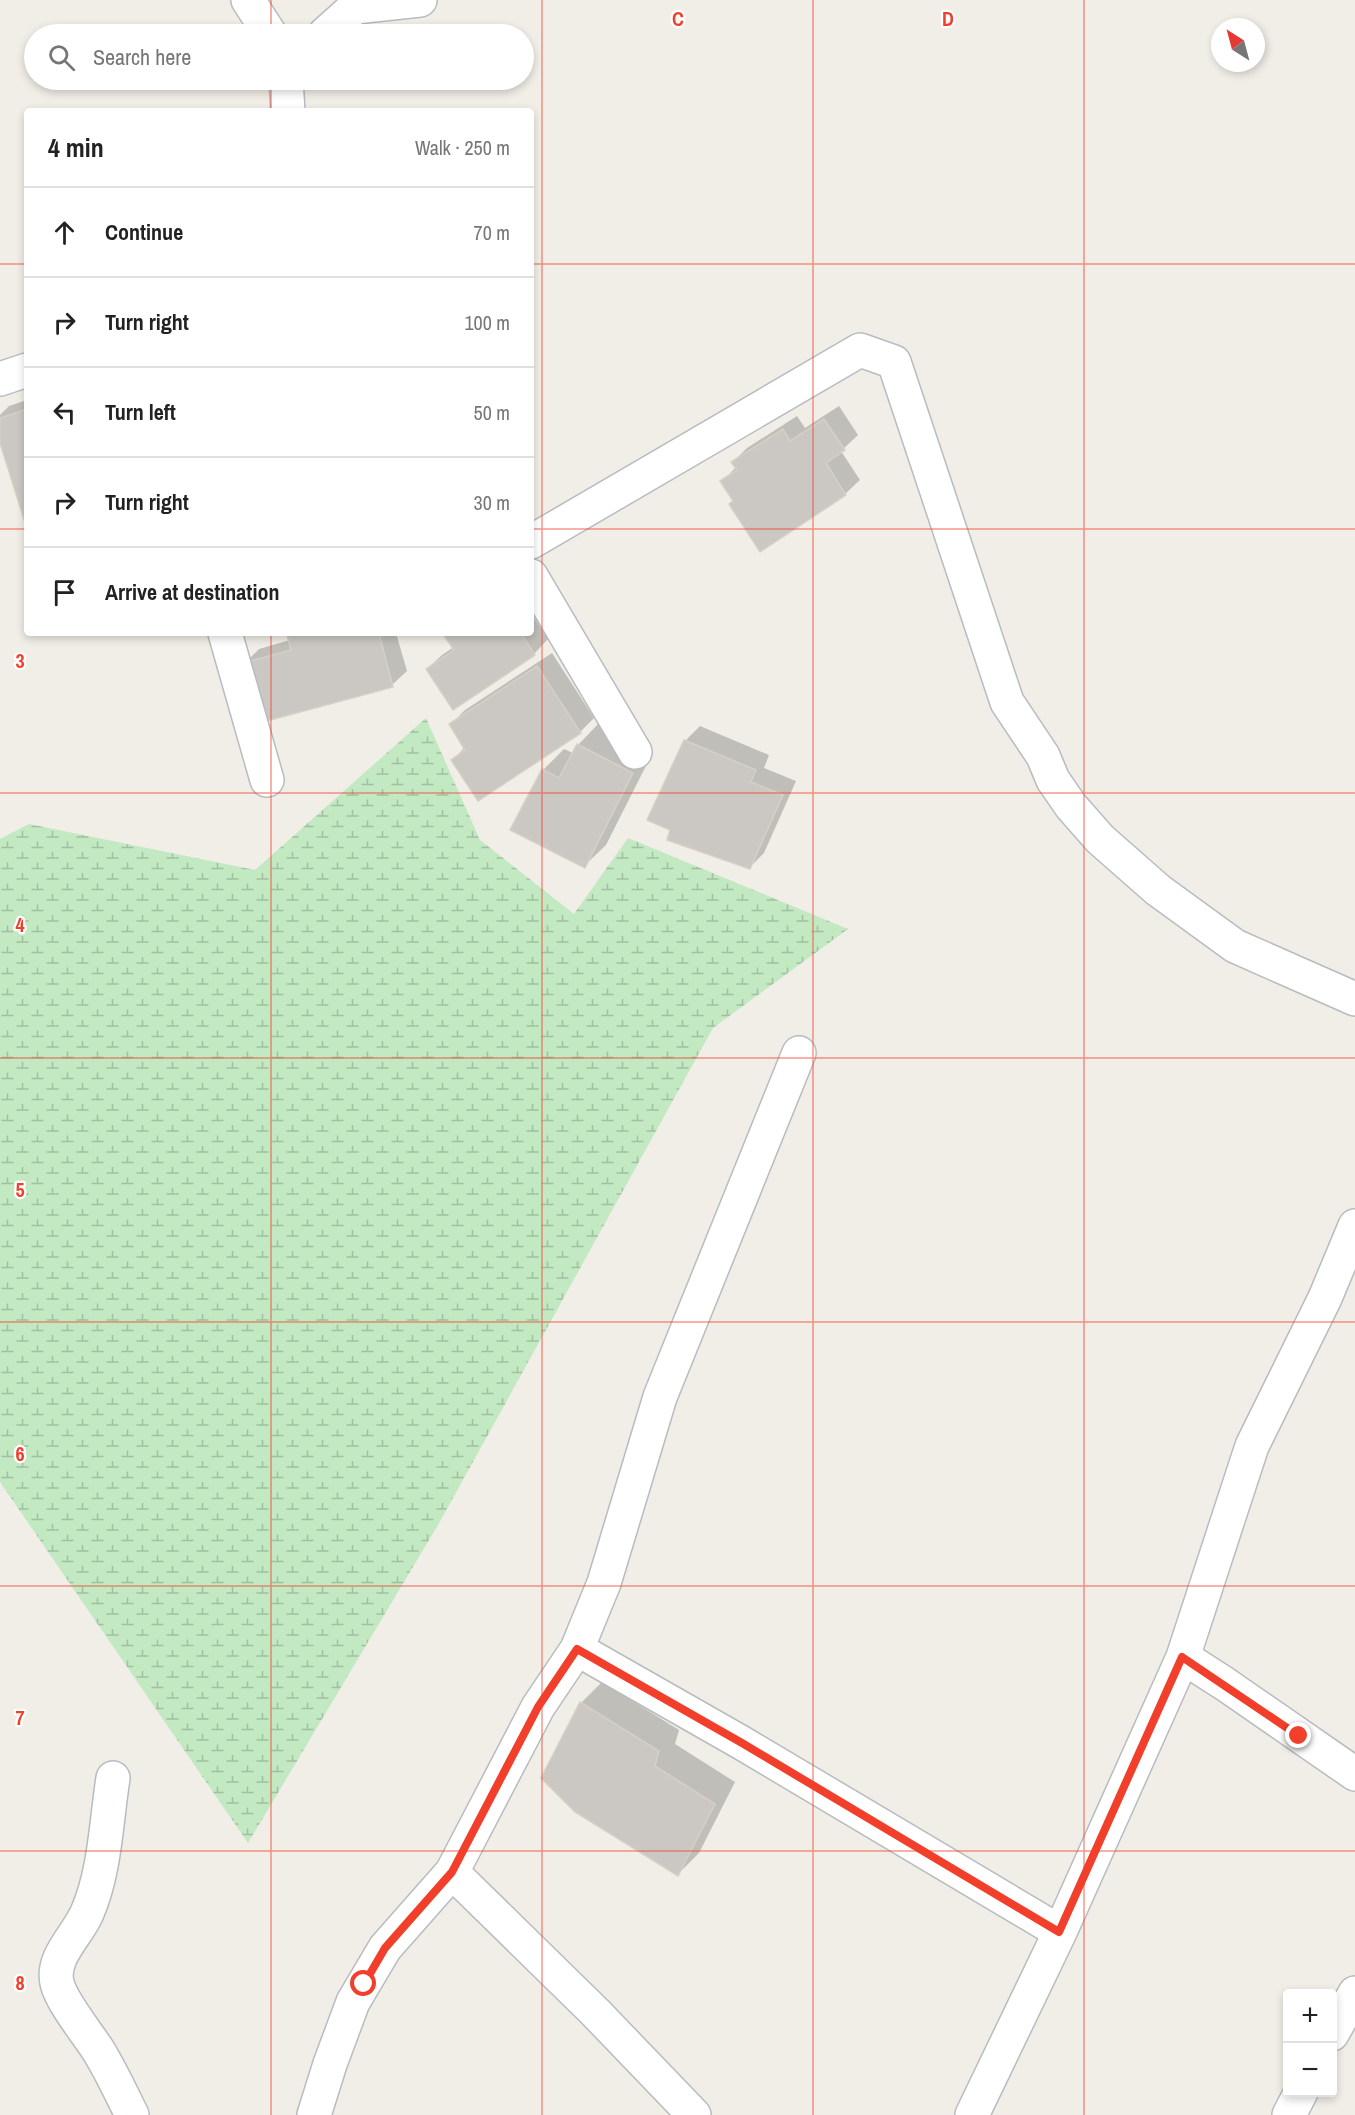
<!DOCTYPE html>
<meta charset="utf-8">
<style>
:root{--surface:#fff;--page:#f6f6f6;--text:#222;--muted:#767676;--line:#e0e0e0}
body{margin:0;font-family:"Archivo Narrow",sans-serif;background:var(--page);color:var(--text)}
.controls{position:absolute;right:18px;bottom:18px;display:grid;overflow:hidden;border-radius:6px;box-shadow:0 3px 9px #0003}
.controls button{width:54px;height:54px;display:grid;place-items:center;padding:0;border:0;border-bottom:2px solid var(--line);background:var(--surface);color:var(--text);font:30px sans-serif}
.compass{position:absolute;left:1211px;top:18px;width:54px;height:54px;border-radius:50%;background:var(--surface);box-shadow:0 3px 9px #0003;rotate:324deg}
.stop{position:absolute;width:18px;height:18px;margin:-14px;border:4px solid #f13f2b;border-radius:50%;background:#fff}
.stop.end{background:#f13f2b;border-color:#fff;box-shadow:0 2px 6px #0008}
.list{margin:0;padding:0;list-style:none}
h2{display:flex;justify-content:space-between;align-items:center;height:78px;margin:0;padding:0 24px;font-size:26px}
h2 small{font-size:20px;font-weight:400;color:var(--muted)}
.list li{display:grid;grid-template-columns:39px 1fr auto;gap:18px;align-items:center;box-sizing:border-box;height:90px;padding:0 24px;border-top:2px solid var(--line)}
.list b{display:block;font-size:22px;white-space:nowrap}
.list em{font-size:20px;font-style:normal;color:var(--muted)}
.icon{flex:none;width:33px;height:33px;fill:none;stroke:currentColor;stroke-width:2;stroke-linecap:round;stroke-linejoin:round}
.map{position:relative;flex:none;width:1355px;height:2115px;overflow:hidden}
.search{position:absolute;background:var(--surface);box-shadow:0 3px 9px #0003;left:24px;top:24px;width:510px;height:66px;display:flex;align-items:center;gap:15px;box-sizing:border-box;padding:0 21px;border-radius:33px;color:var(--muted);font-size:22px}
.panel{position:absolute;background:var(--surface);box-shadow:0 3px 9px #0003;left:24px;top:108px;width:510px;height:528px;border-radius:6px}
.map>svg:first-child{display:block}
.wetland{fill:url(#wetland-marsh)}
.shadow{fill:#0003}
.building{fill:#cbc8c3;stroke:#d6d0c4;stroke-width:1.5}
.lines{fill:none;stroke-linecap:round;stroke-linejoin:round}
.street-casing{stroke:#b8bbc0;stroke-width:36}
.street{stroke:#fff;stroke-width:33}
.route{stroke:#f13f2b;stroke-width:8}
.grid{fill:none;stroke:#f13f2b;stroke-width:1.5;stroke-opacity:0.55}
.grid-label{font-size:20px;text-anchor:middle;font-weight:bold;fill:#f13f2b;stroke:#fff;stroke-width:4.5;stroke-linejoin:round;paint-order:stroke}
</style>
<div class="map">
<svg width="1355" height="2115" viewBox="0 0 1355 2115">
<defs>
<pattern id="wetland-marsh" width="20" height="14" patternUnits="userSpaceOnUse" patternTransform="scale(1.5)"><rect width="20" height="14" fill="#c2e9c2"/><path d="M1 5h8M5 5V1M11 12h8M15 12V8" fill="none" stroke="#a1c0a1"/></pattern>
</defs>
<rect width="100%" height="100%" fill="#f0eee6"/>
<!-- wetland -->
<path class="wetland" d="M426 718 480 840 574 914 628 838 848 929 713 1028 438 1525 248 1843 0 1482V839L29 824 255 870Z"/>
<!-- shadow -->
<path class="shadow" d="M27 400V524L0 438V415L9 406Z
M839 406 858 435 841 451 860 480 845 494 760 549 722 482 736 467 733 462 747 448 797 416 805 428Z
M531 613 548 639 534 654 427 669 442 655 454 647 446 633H531Z
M291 633H396L407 671 392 685 245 663 259 649 290 640 289 635Z
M552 653 594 718 580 732 453 760 465 747 451 724 465 710Z
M599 723 653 752 606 845 584 866 543 770 564 749 573 753 578 745Z
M700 726 769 755 764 768 796 781 764 853 750 867 672 829 685 741Z
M602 1682 679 1730 675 1744 735 1782 699 1853 678 1874 581 1703Z"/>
<!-- building -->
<path class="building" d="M27 409V529L0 443V418Z
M824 419 845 450 826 463 846 495 760 552 729 504 733 501 720 481 737 470 731 462 783 429 790 441Z
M294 633H379L393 687 259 723 243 663 291 650 287 635Z
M445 633H521L535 655 453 710 426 669 454 650 443 634Z
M537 666 581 733 478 801 451 760 465 750 449 724Z
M684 740 756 770 751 782 783 795 750 869 667 840 670 830 647 820Z
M577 744 633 773 585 868 510 830 542 769 559 778Z
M580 1702 659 1751 655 1766 715 1804 678 1876 575 1812 541 1778Z"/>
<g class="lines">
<defs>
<path id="street" d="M248 0 270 34
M325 34 355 7 420 0
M286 80 288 111
M0 379 27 370
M531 542 860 350 894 362 1007 702 1043 756 1053 780 1071 806 1100 839 1158 890 1235 946 1355 999
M531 576 635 752
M225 633 267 780
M577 1649 604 1583 660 1397 799 1053
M1183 1657 1225 1684 1355 1774
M113 1778C106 1823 105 1872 87 1913 77 1936 51 1957 57 1983 61 2001 87 2033 98 2050 111 2071 121 2093 132 2115
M452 1872 538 1707 577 1649 742 1743 1060 1932
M1332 2034 1355 1993
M314 2115 330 2064 353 2002 385 1948 452 1872 595 2012 694 2115
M972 2115 1060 1932 1183 1657 1252 1446 1325 1298 1355 1226
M1289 2115 1301 2092"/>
</defs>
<!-- street casing -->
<use href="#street" class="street-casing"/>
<!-- street -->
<use href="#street" class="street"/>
</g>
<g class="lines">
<!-- route -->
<path class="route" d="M364 1984 385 1948 452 1872 538 1707 577 1649 742 1743 1059 1932 1182 1657 1299 1736"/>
</g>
<!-- grid -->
<path class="grid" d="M271 0V34M542 0V2115M813 0V2115M1084 0V2115M271 80V111M0 264H27M531 264H1355M0 529H27M531 529H1355M271 633V2115M0 793H1355M0 1058H1355M0 1322H1355M0 1586H1355M0 1851H1355"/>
<g class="grid-label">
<text x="678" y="26">C</text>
<text x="948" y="26">D</text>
<text x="20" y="668">3</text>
<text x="20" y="932">4</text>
<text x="20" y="1197">5</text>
<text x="20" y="1461">6</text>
<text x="20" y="1725">7</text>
<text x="20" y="1990">8</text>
</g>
</svg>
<div class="controls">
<button>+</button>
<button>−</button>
</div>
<svg class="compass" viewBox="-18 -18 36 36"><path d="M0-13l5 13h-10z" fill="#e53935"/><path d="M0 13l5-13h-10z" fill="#767676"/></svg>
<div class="stop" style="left:364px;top:1984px"></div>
<div class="stop end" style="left:1299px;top:1736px"></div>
<div class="search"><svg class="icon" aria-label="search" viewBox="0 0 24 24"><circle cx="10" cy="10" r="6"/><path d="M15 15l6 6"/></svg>Search here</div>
<section class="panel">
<h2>4 min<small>Walk · 250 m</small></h2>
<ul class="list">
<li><svg class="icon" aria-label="ahead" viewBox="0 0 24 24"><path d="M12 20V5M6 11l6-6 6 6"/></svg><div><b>Continue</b></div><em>70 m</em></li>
<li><svg class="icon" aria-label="right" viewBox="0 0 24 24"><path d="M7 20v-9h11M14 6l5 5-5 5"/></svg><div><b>Turn right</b></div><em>100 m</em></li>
<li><svg class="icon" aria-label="left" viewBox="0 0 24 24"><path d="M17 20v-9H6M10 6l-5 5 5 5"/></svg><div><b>Turn left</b></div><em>50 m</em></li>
<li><svg class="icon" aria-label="right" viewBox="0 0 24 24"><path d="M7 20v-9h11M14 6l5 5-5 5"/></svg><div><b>Turn right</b></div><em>30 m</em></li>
<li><svg class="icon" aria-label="arrive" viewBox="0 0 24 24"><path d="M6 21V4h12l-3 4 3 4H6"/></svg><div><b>Arrive at destination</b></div></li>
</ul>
</section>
</div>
